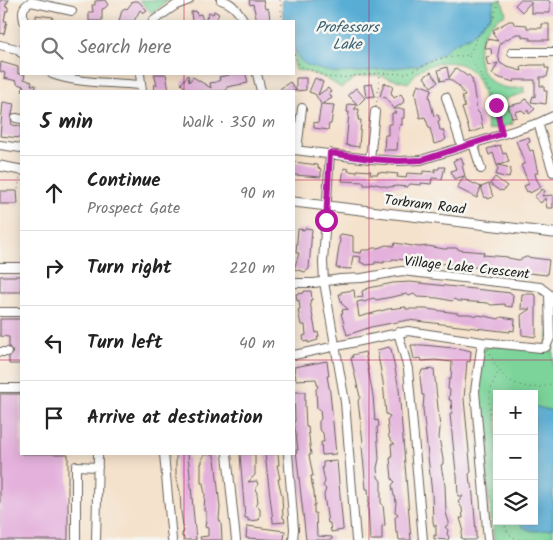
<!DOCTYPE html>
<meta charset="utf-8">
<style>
:root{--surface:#fff;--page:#f6f6f6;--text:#222;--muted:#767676;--line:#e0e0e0}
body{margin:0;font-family:Kalam,sans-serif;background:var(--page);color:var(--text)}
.controls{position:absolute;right:15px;bottom:15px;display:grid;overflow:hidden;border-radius:0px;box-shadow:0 2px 12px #0003}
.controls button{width:45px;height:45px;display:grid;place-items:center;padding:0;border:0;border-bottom:1px solid var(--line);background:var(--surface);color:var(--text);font:25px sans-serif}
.stop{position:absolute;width:15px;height:15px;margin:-11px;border:4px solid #b5179e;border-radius:50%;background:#fff}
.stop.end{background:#b5179e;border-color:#fff;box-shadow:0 1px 5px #0008}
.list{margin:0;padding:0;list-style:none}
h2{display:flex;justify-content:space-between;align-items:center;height:65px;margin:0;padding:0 20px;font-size:21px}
h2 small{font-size:16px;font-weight:400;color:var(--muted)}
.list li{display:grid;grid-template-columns:32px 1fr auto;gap:15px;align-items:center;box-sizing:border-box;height:75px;padding:0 20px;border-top:1px solid var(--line)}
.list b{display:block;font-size:19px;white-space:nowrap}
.list p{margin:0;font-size:16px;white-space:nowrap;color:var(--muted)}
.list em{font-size:16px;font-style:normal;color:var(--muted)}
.icon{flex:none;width:28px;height:28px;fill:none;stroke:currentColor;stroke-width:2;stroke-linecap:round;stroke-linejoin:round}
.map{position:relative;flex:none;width:553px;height:540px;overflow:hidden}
.search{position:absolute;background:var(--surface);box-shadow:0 2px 12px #0003;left:20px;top:20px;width:275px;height:55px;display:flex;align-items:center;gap:12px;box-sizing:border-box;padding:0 18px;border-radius:0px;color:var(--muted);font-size:19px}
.panel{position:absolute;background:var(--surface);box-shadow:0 2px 12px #0003;left:20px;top:90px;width:275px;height:365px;border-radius:0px}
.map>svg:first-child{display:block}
.green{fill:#7cd49a;stroke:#4c785b;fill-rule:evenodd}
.water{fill:#58add4;stroke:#3a6478}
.building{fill:#e4b1dc}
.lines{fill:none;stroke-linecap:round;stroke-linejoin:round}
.minor-casing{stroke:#68615a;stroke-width:10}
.major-casing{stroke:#68615a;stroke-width:11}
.path{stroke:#68615a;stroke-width:1;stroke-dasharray:1 4;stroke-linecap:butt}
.minor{stroke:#fff;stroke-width:8}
.major{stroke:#fff;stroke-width:9}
.route{stroke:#b5179e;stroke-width:6}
.grid{fill:none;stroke:#c2185b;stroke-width:1;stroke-opacity:0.55}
.labels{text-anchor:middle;stroke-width:5;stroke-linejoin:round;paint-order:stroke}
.street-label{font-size:14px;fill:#1c1c1c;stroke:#f6f6f2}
.water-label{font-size:15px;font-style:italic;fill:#375d6f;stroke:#f6f6f2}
</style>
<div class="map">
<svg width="553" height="540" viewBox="0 0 553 540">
<rect width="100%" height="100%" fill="#f6f6f2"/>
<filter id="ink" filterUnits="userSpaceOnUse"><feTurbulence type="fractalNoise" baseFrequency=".02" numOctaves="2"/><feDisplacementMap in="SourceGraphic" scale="10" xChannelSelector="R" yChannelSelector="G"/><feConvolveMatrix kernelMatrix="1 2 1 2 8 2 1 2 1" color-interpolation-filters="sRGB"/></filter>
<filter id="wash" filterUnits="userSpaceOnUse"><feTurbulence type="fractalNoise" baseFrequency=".0096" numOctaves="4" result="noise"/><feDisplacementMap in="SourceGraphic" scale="20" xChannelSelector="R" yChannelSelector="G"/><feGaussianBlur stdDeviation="1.12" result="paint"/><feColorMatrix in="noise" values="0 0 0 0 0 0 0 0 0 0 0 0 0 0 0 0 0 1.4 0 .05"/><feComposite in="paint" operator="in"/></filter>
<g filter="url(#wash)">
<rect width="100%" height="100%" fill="#f5e2cc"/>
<!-- green -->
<path class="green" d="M139 0H169L152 13Z
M495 0H502L506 14C461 34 474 98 524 87V93L505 99 513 124 488 130C486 116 485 97 480 84 471 59 442 58 421 69 416 72 412 79 408 83L376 75 355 78 341 88C328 78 313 72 296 70L294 64V47L299 59 360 72 418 65 443 53 450 46 470 36 482 25 491 16Z
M553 293V540H494L478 394 483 350 488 346 546 350ZM497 394H534V521H497Z"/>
<!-- water -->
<path class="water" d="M282 0H495L491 15 482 25 470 36 450 46 443 53 418 65 360 72 337 73 326 71 308 66 299 59 294 47V21H283Z
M534 406 553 411V528C542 531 525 535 519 521H534Z"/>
<g id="blocks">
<!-- building -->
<path class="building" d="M0 0H9L5 6 8 7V11H6L4 21H7L4 34 0 33Z
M105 0 108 5 105 8 102 9V21H89V12H93L92 5H95V1Z
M249 0H263L265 9 267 8 269 11 270 21H257L253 4 250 5Z
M520 0H548L550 2V13H531V2L522 12 515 5Z
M133 1H138L147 10 143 13 140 10 134 21H119L122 10 125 8 127 9Z
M196 11 197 15 201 14 203 21H192L191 12Z
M214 11 219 14 215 21H205L209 12 213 14Z
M36 15 53 17 52 21 36 20Z
M509 21H513L514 24 527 25V28H542V24H549V40H530V38L522 37V34H516L500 43 498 54 500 63 507 67 522 71 521 67 530 65H545V68H549L547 77H540V86H544V91H547L546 104 531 102 533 96 535 97V80H514V82L500 78 492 74 498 63 488 66 486 57 492 56 491 49 485 48 487 39 498 41 493 33 494 32 493 30Z
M1 62 18 67V74H25L24 79 32 82 31 85H36L35 91H22L24 86 17 84V81L4 78 5 73 0 71Z
M447 67 449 78 456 68 467 76 469 75 472 79 477 111 480 114 483 128 470 133 462 108 465 107 462 97 465 96 459 86 449 79 441 81 438 70Z
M431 72 438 82 431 87 424 77Z
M154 74H166L169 91H155L154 85H157Z
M229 74H246L248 83 227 87V90L223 91H190L181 84 188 75 189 82 193 77 211 88 210 83 216 82 220 80 219 77 229 75Z
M296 78H306V90L296 91Z
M315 78 323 82 318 95 328 88 331 92 329 93 332 98 322 104 334 105 331 124H329L328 130 314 128V122L318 123 321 104 315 94 309 92Z
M290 82 296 91H279L281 88Z
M384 83 393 86 391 93 394 98 401 94 404 99 403 100 404 102 394 109H404V118H402V125H400L399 128 397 150H384L385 135H388V124H392V113H396L386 98 380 96Z
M372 84 375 96 366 97 364 85Z
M418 84 432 89 429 96 434 116 438 115 440 120 438 121 440 130H443L446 139 442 142 434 144 430 128H429L425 117 420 118 415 93Z
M356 88 365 98 354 109H359L358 120H361L359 147 346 145 349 112H347L348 104 358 105 348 95Z
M526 99 535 109 529 114 528 110 525 113 522 110 515 112 517 117 512 118 508 106 521 103Z
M3 102 14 104 11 119 12 125 21 126V138L0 136Z
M529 137 530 142 527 143 530 151 533 150 534 155 538 173H535L536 178 541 187 530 193 529 191 527 192 524 186 529 184 521 165 524 164V161L516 141Z
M500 145 503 154 506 153 509 162 498 165 511 168 509 178 496 175 498 168 493 153 489 155 487 149Z
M461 157 464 165H462L466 180 481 187 489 184 493 197 488 199 487 197 485 198 481 187 477 198 457 188 464 176 454 179 451 171 456 169 453 161Z
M294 162 318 165V168L321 169V177L294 175Z
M439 167H445L442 179 432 178 431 184 421 183V185L410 184 407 187 397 186 389 187 371 183 370 185H364V182L342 181 344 168 349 169 348 171 357 172V170L371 171 370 174H378V172L398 174 397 177 406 178 407 173 423 174V171L435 172V169H439Z
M495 177 507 186 503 191 501 190 500 191 490 184Z
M542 189 545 191 542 196 553 195V208H547L545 198 541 203 534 197Z
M0 191H17L18 204H0Z
M305 228 312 229 309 269 305 272 294 269 299 253H296L298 229 304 230Z
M341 234 353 236V252L361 253 362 250H369L373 248H378L386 245 394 246 395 243 419 247 428 246 444 249H447V248H456L460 250 484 252 483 255 508 257V258L519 260 526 257 549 260 547 275 409 260 392 259V261H384V263L375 262V264L367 265 360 262 361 257 353 256 351 269 336 268 340 240 339 238Z
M0 276H21V292H0Z
M410 282 511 293 513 295 512 307 505 306V304L491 305 488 303 458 301 454 299 452 301 438 298 417 297 414 294 409 296 407 294 376 300 374 298 370 299 365 302 362 301 357 302 359 317 388 309 406 307V309H426L458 313V314H470L476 316 479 315 499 319 501 317 515 319 514 331 510 330V332L408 320 371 327 347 335 341 313H343L342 310 348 309 342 304 339 294H341V292L354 290 355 298 363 297 362 291 369 288 393 283Z
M304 291H311L312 300H310L311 308 316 333 318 332 319 337H317L318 340 308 343V341L304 342 303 336 306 335 305 325H301L298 310 300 309 299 300 297 301 296 294 304 293Z
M522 294H534L536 296V337L522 335 521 315 530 309H521Z
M0 319H21V364H9V357L13 352 9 347V337L0 336Z
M411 345H423L463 349 471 351 470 362 467 361 464 399 471 472 469 474 470 484H472L476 532V539L474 540H463V538H461L463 528 460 518H463L462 508 458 502 463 496H458L457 475 456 472 450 414 452 413 451 400H449L450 390 448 389 449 379H451L452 362 435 360 422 361 421 358 414 359Z
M389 347 390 349H391L399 389 411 540H399L398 533H396L395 518 398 514 395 512 396 502 395 496H394L392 485 395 482 392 479 390 458H392L391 444H395L389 438 387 420 390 416 386 414 383 382 377 350Z
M365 352 373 396 375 421 378 420 379 426 377 427 379 459 377 468 378 477 381 481V503L383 505 385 525 382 526V540H370L368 506 369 499 368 489H366L362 446 363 442 358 401 360 397 351 358 353 357 352 355Z
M327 361 329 376H327L330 392 336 454 322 455 321 442H324L323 433 319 429V421L321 419 320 409H317L316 389 318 387 316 379 296 380 294 367Z
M434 369 440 428 439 438 443 459V464L441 465 442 471 445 485 446 513 449 522V524L445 527 448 530 447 534 449 537 448 540 434 539V535L436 536V525L434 526 433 521 432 494 423 409 424 395H422L420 377 422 370Z
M294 392H305V406L306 427H308L311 455H309L313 476H311L312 484 314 492 315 505H314V513H316L317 536 332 537V540H306L296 450H298L294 421H295Z
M0 394H21V454H68V540H0Z
M176 454H188L196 540H184V537H182V533L184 532 181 512 180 492 176 476Z
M208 454H214V458H215L220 508 219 519 221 523 222 540H201L200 537 208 536V528L205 527 206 520V511H204L205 495 203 483H201V463H202V458L204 455Z
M240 454H255V475L248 482 257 481 258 486 256 487 258 502 256 505 260 508V515L259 520 248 521V518H245Z
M265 454H278L279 465H277L280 479H278L282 496 283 518H284L285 522 273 523V521Z
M337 461 343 528V530L331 532 330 523H328L324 495 326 489 323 486 325 482 322 467H323V462Z
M247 526 285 531 284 540 246 538Z"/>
</g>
</g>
<g filter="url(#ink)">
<use href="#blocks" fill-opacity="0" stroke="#68615a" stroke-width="1"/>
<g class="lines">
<defs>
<path id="minor" d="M221 0C232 2 239 12 244 21
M24 21C22 11 22 7 31 2L72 11
M153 21 176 5 189 0
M0 45 17 49 21 53
M512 52H553
M52 74C75 83 115 83 140 85
M140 74 142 91
M257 74 261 91
M446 97 462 147
M16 118 21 119
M538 123 553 172
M473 143 481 169
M0 145 21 148
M294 150 370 159 399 161 421 160 538 123 553 116
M297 150 302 108
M330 153 323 262 324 282 345 402 356 540
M370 159 375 112
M0 267H21
M294 283H314L340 279 362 278 402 271 540 287 549 294 550 338 546 347 541 348 482 342 408 331 294 355
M0 312H21
M398 332 408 369 423 540
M482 342 475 391 488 540
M0 352H7
M0 388H21
M164 454 172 540
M227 454 236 540
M288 454 294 529 293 540
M76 540V466L98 467
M96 540 98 454"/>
<path id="major" d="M0 166 21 170
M294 202 553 233"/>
</defs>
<!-- minor casing -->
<use href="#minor" class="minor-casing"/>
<!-- major casing -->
<use href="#major" class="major-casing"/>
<!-- path -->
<path class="path" d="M280 0 282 21
M294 54 299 65 327 77 339 78 380 73 405 74 438 59 469 55 480 32 494 18 499 0
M469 56 495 98 501 129
M376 107 380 74
M18 189 20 177
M488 349C492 356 494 364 499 370 511 387 535 392 553 383
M497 432C486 414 487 388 499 372
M504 521C506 532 510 537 520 540"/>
<!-- minor -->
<use href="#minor" class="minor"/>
<!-- major -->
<use href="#major" class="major"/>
</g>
</g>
<g class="lines" filter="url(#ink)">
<!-- route -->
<path class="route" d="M326 220 330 153 370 159 399 161 422 160 502 134 496 105"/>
</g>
<!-- grid -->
<path class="grid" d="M184 0V21M369 0V540M184 74V91M0 180H21M294 180H553M0 360H21M294 360H553M184 454V540"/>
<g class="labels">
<!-- street labels -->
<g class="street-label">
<text transform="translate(425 204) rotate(7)" y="5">Torbram Road</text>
<text transform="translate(467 267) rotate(6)" y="5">Village Lake Crescent</text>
</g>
<!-- water labels -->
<g class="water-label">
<text x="347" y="32">Professors<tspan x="347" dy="17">Lake</tspan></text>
</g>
</g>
</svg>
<div class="controls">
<button>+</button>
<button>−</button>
<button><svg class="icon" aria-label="layers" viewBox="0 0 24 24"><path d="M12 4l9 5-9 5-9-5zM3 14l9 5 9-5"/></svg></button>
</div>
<div class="stop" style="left:326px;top:220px"></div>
<div class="stop end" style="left:496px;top:105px"></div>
<div class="search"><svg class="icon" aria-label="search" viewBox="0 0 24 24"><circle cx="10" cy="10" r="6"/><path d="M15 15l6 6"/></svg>Search here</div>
<section class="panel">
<h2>5 min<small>Walk · 350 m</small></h2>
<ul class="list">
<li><svg class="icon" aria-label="ahead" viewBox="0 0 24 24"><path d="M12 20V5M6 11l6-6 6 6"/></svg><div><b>Continue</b><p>Prospect Gate</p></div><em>90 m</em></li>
<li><svg class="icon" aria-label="right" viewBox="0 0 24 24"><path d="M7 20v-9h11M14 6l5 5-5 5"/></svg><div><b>Turn right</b></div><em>220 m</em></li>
<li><svg class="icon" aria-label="left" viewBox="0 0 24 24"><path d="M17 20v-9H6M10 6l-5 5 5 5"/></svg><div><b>Turn left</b></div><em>40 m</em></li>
<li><svg class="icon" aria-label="arrive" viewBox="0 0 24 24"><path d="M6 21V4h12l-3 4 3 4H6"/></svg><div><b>Arrive at destination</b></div></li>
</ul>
</section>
</div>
